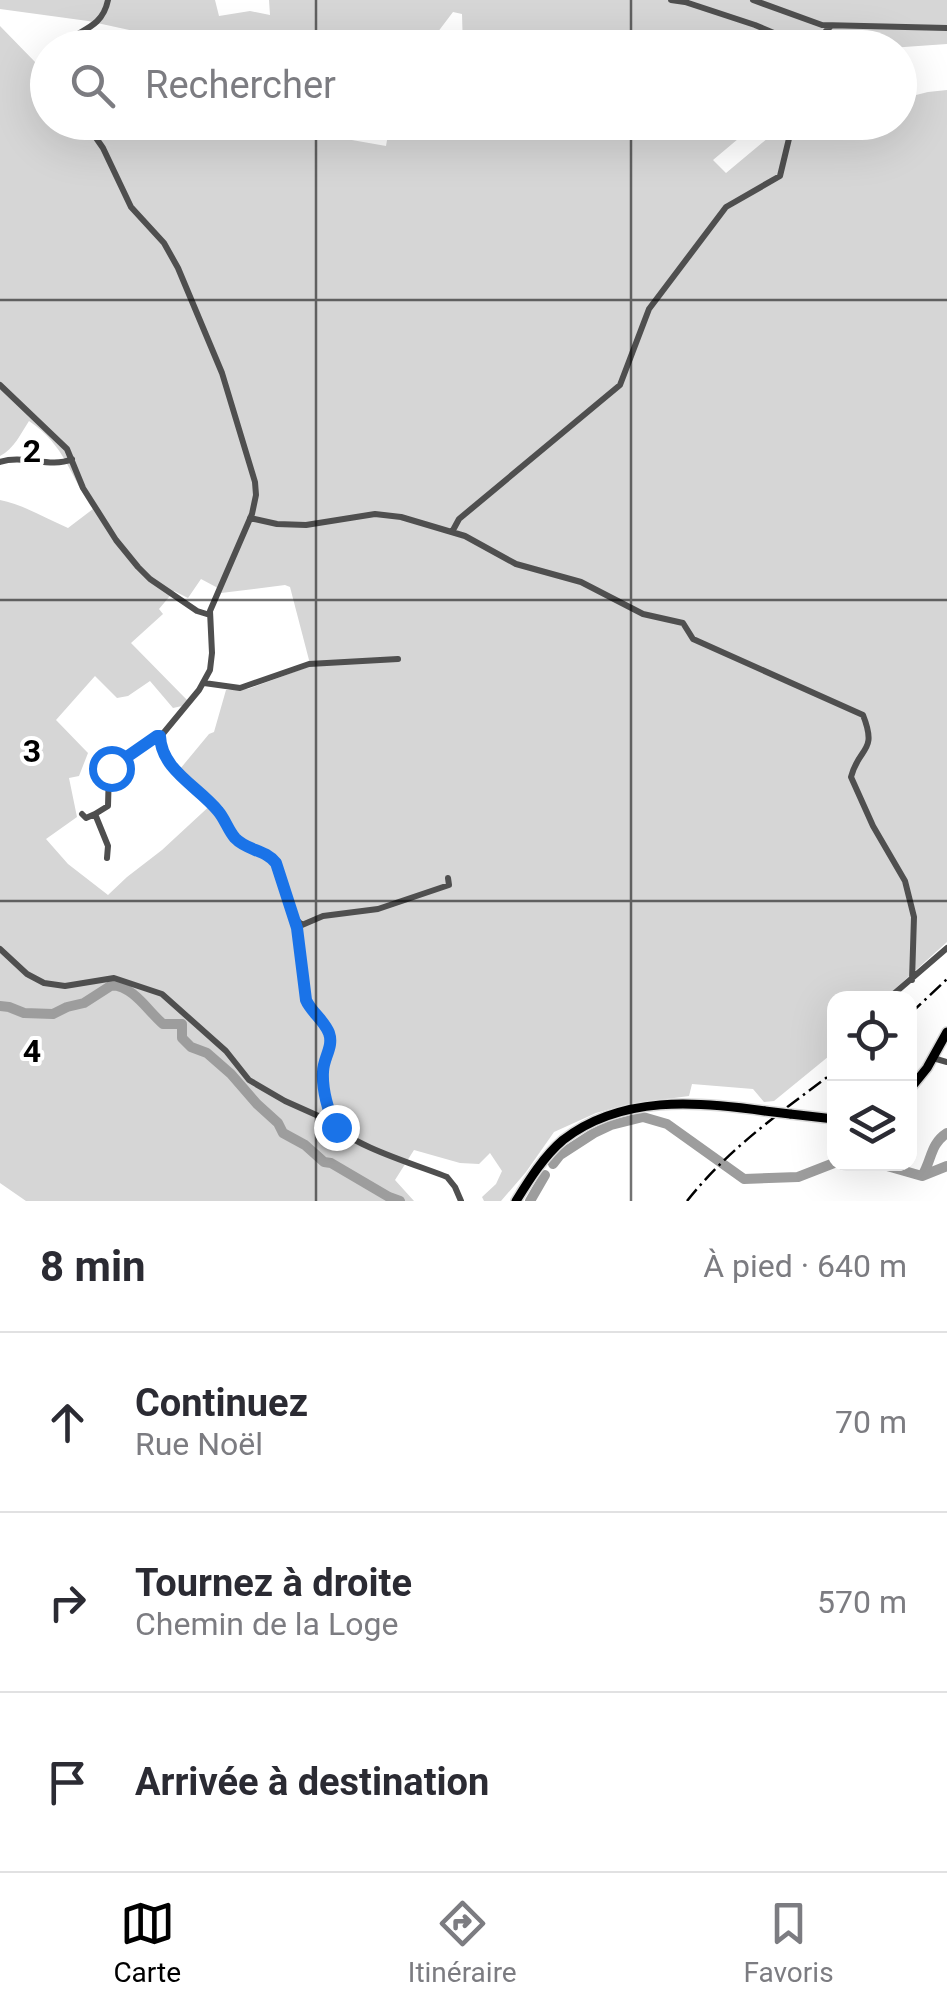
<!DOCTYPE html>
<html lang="fr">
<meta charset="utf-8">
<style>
:root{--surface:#fff;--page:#f2f2f3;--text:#2b2b33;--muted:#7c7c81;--line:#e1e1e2;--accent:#000}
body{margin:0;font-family:Roboto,sans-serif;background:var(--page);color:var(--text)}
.controls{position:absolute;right:30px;bottom:30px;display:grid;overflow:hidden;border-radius:20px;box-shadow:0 10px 40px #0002}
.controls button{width:90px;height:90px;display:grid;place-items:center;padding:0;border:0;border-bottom:2px solid var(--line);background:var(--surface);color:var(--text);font:50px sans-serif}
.stop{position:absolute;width:30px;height:30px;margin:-22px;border:8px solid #1a73e8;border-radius:50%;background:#fff}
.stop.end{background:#1a73e8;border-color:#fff;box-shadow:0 2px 10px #0008}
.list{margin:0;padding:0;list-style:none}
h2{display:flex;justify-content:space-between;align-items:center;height:130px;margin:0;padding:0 40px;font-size:42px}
h2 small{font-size:32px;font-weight:400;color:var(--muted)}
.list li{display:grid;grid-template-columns:65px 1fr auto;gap:30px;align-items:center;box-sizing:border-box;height:180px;padding:0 40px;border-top:2px solid var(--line)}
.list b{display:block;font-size:38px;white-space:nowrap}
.list p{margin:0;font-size:32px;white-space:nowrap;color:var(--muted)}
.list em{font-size:32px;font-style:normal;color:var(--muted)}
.icon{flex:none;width:55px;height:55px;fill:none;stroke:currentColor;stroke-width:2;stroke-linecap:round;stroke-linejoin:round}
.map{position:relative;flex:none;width:947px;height:1201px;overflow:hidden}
.search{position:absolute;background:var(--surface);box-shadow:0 10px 40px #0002;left:30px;right:30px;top:30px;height:110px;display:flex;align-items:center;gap:25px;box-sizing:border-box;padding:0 35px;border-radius:55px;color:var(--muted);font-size:38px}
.sheet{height:670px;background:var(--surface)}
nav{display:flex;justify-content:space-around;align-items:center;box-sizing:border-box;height:140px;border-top:2px solid var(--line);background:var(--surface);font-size:28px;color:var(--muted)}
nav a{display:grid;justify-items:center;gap:5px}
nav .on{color:var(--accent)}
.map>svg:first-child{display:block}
.green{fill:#d6d6d6;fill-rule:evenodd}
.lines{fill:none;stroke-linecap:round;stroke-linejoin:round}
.river{stroke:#9d9d9d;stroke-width:10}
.major-casing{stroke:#dbdbdb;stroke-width:12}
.minor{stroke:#4f4f4f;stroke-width:6}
.major{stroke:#000;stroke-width:9}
.rail{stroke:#000;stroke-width:2.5;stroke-dasharray:15 5 2.5 5;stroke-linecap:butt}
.major-bridge-casing{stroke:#dbdbdb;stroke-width:12;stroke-linecap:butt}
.major-bridge{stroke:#000;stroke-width:9}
.route{stroke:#1a73e8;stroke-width:12}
.grid{fill:none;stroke:#000;stroke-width:2.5;stroke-opacity:0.55}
.grid-label{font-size:32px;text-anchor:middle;font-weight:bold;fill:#000;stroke:#fff;stroke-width:8;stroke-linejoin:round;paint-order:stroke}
</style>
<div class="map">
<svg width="947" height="1201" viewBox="0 0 947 1201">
<rect width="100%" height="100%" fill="#fff"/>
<!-- green -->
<path class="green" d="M0 0H215L219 16 250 11 270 15 269 0H947V44L890 48 463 47 462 14 453 12 428 45 422 47 212 48 88 21 0 9Z
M0 26 37 64 47 70 48 122 136 123 156 135 142 123H253L271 139 278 127 386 146 390 123H757L713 160 726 173 786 123H798L843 139 840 123 900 122V99L928 92 947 90V942L885 998H834V1052L774 1101 764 1102 753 1089 692 1084 689 1096 629 1104 596 1113 554 1132 526 1172 501 1201H484L482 1197 496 1184 502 1171 490 1153 479 1164 460 1163 414 1150 395 1180 414 1201H26L0 1183V500C22 504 47 519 68 528L93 509C69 475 66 446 29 421 21 433 14 449 0 456ZM201 579 216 587 221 593 285 585 290 587 309 660 308 667 248 689 226 690 214 732 209 734 180 769 215 801 162 850 127 877 108 895 68 864 46 839 77 817 69 778 79 776 88 753 56 720 95 676 117 698 128 696 150 681 173 708 182 706 187 700 131 643 163 614 159 609 174 591 188 598Z"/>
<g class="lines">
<!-- river -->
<path class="river" d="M0 1006 9 1007 24 1013 53 1014 67 1007 84 1003 112 985C134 987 147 1010 163 1024H182V1038L191 1047 207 1053 231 1074 257 1104 278 1123 283 1133 305 1145 324 1162 331 1163 389 1197 400 1201
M553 1164 560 1155 594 1133 611 1125 643 1117 667 1124 744 1179 798 1177 834 1163
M880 1164 922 1176 947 1166
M922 1176C932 1160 930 1144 947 1133
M530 1201 545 1175"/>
<defs>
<path id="major" d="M910 1089 927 1068 947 1032
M790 1114 834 1119
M516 1201C529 1180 544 1156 563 1140 621 1095 697 1101 765 1111"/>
</defs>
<!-- major casing -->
<use href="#major" class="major-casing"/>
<!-- minor -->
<path class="minor" d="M671 0 685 2 755 25 788 39 824 33 831 26
M753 0 822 25 947 28
M57 48C78 29 102 30 108 0
M48 64V72
M85 122 103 148 131 207 164 243 178 268 222 373 255 482 256 495 252 514 210 611 212 653 210 670 199 690 161 736 157 735 109 770 108 806 95 814 108 846 107 858
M0 385 67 449 83 488 116 540 138 567 150 579 197 611 210 615
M0 462C24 454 50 469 72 459
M250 518 277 524 306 525 375 514 401 517 465 536 516 564 581 582 643 614 683 623 693 639 863 715C878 753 859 746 851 777L873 826 905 881 914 917 912 980
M452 532 459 519 620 385 649 309 726 207 780 176 793 122
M204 683 240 688 309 664 398 659
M161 736C162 769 196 787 216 809 225 819 228 832 238 841 251 852 268 850 277 865L297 929 306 999C311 1012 323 1019 329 1031 335 1047 322 1061 323 1077 324 1091 327 1111 334 1123 345 1144 423 1167 447 1177L455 1187 461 1201
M82 814 86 818 95 814
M298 921 302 925 323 916 378 909 449 885 448 878
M0 949 27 974 44 983 65 986 114 978 162 994 226 1051 249 1080 285 1101 332 1122
M889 998 947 948
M933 1058 947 1062"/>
<!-- major -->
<use href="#major" class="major"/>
<!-- rail -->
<path class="rail" d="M910 1014 947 979
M687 1201C729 1148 781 1112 834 1072"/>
<defs>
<path id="major-bridge" d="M765 1111 790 1114"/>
</defs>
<!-- major-bridge casing -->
<use href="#major-bridge" class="major-bridge-casing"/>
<!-- major-bridge -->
<use href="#major-bridge" class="major-bridge"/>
</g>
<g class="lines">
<!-- route -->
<path class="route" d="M111 768 157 736H160C161 770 199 787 218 811 225 819 228 830 235 838 247 851 265 849 276 863L297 928 306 1000C311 1012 324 1020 329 1033 334 1047 323 1058 323 1072 322 1089 328 1112 336 1127"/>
</g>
<!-- grid -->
<path class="grid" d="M316 0V48M631 0V48M316 122V1201M631 122V1201M0 300H947M0 600H947M0 901H947"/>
<g class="grid-label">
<text x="32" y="462">2</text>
<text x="32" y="762">3</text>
<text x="32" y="1062">4</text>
</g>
</svg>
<div class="controls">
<button><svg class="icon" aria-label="locate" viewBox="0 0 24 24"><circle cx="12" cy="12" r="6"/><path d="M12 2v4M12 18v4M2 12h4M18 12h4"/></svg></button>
<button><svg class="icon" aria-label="layers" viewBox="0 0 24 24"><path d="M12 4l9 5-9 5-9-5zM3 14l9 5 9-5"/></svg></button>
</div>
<div class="stop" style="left:111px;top:768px"></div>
<div class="stop end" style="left:336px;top:1127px"></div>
<div class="search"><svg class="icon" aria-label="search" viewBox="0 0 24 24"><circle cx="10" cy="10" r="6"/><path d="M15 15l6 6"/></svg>Rechercher</div>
</div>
<section class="sheet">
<h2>8 min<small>À pied · 640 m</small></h2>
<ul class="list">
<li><svg class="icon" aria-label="ahead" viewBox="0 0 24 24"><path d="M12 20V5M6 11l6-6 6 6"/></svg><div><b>Continuez</b><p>Rue Noël</p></div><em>70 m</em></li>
<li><svg class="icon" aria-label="right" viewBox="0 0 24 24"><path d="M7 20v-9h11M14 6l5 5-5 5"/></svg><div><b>Tournez à droite</b><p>Chemin de la Loge</p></div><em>570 m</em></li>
<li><svg class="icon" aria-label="arrive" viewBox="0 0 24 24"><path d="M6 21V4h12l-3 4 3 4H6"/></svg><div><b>Arrivée à destination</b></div></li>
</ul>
</section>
<nav>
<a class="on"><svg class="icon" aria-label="map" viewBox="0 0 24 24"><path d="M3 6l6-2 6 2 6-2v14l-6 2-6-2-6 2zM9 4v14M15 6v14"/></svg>Carte</a>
<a><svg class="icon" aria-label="directions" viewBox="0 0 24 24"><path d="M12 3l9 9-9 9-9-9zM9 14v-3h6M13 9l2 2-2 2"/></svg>Itinéraire</a>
<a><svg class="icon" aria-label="saved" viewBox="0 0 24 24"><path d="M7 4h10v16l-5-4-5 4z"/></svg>Favoris</a>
</nav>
